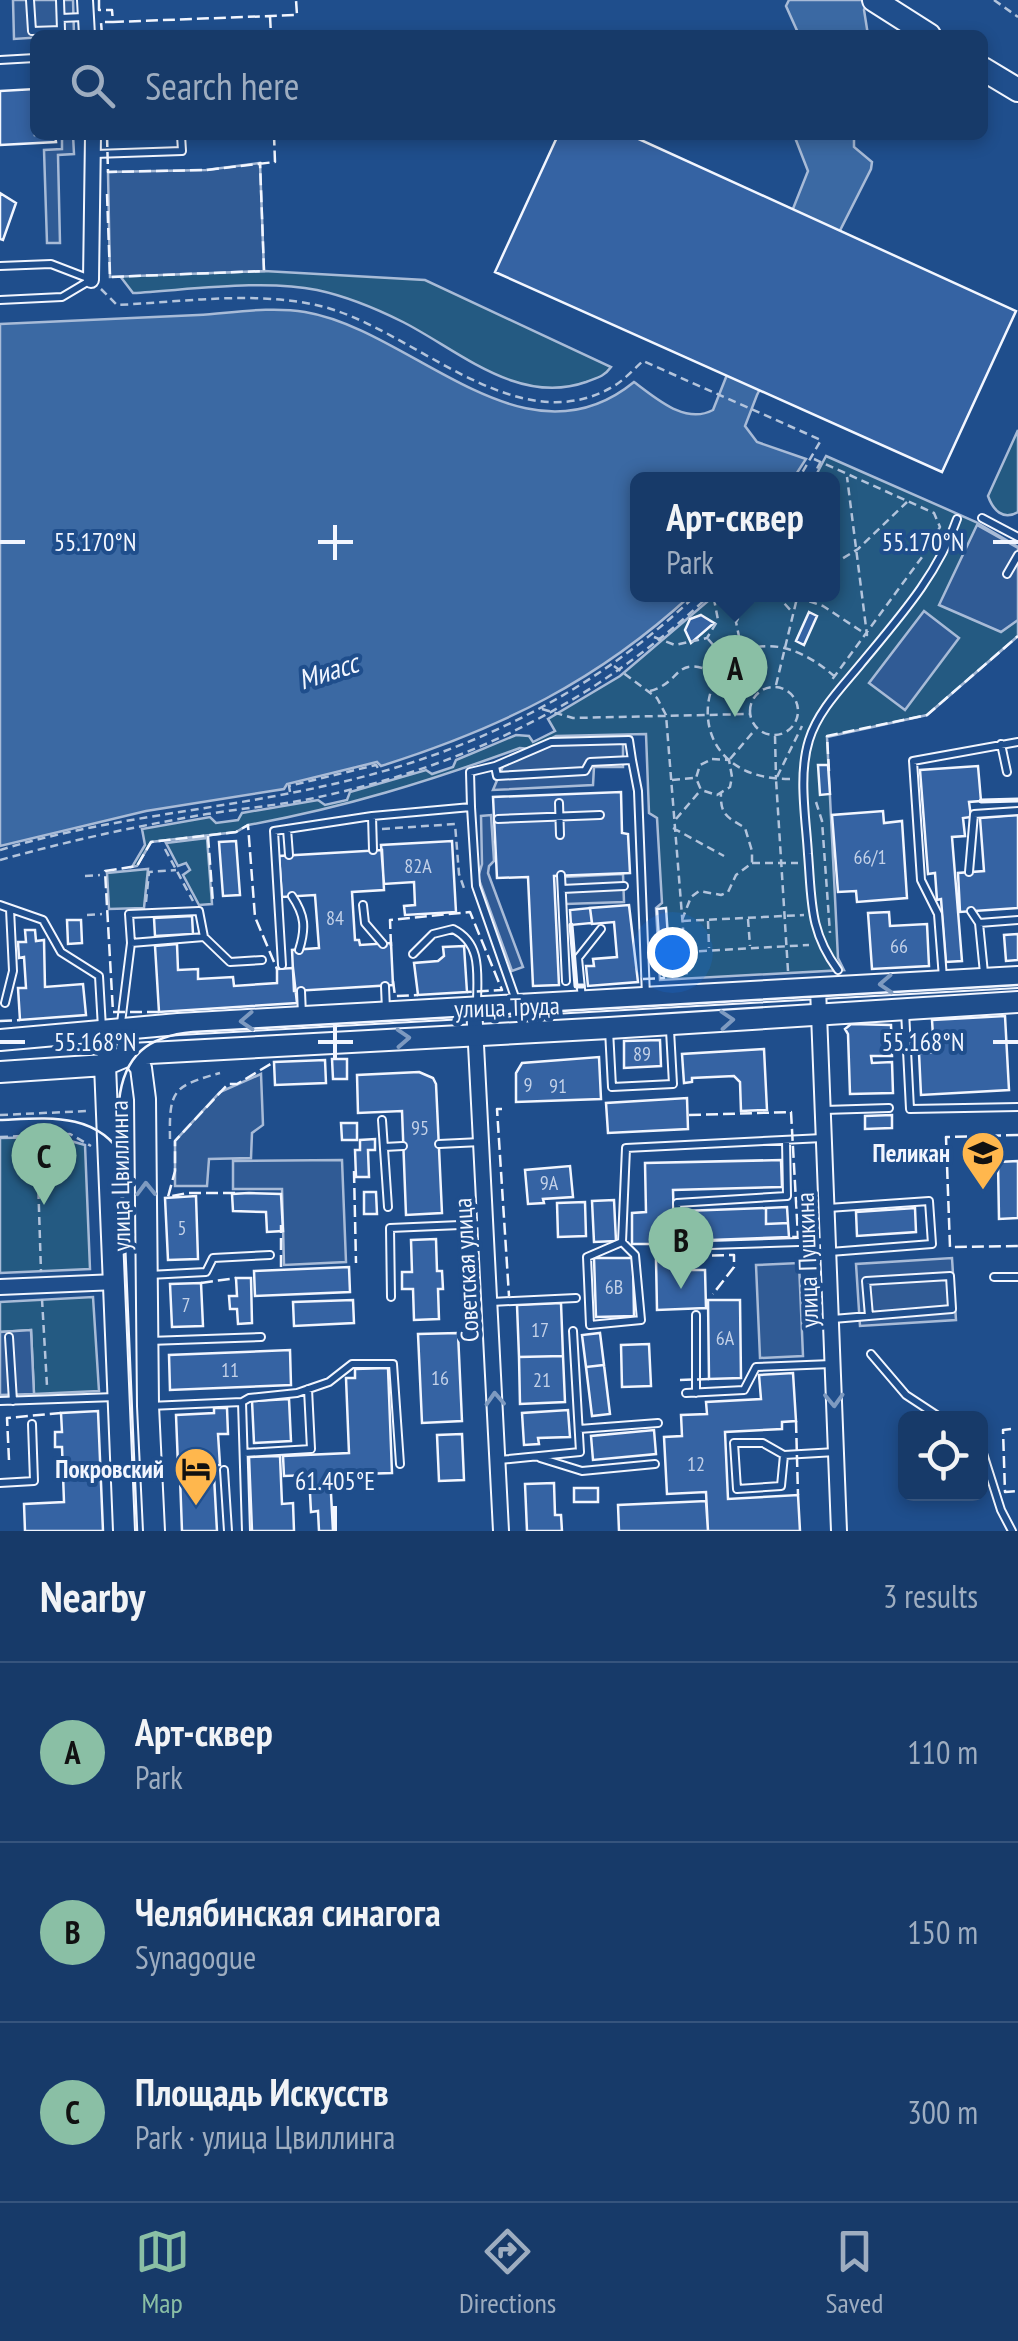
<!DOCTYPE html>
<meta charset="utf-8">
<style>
:root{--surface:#173a69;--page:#20416f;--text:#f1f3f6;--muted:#9eadc0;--line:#36547d;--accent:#8abfa5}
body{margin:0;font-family:"PT Sans Narrow",sans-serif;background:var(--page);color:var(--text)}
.controls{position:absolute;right:30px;bottom:30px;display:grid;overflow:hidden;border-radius:15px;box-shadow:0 5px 15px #0003}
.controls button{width:90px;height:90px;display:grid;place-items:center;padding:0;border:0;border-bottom:2px solid var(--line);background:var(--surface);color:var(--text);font:50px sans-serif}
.you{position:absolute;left:672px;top:952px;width:35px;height:35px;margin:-25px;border:8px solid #fff;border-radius:50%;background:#1a73e8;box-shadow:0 0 0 15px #1a73e833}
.badge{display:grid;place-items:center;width:65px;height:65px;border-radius:50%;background:var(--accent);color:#111;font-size:32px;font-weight:700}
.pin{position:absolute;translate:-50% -82px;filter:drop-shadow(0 2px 5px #0008)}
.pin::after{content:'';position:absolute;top:52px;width:35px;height:30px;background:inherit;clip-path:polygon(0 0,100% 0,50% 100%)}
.popup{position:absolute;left:630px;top:472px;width:210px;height:130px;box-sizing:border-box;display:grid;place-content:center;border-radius:15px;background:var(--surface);filter:drop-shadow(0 2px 8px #0005);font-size:32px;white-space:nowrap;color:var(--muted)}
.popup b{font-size:38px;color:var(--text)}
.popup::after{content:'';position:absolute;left:50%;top:100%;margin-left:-20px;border:20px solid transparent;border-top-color:var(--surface)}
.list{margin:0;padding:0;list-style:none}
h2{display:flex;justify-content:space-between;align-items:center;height:130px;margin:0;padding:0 40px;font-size:42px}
h2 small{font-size:32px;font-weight:400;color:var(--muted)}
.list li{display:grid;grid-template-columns:65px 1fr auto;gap:30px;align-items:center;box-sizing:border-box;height:180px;padding:0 40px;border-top:2px solid var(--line)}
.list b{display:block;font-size:38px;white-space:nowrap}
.list p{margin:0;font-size:32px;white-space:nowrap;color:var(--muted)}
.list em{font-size:32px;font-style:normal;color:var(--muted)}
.icon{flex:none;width:55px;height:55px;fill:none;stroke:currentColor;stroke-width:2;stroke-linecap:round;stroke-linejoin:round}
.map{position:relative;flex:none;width:1018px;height:1531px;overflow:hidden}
.search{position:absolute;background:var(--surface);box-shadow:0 5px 15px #0003;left:30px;right:30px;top:30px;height:110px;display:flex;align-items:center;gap:25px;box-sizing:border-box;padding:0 35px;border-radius:15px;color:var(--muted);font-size:38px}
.sheet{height:670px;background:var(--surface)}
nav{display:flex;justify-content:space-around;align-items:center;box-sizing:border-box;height:140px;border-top:2px solid var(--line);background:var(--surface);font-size:28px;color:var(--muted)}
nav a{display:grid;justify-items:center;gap:5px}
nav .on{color:var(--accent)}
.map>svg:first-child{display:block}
.green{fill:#245a82;stroke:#a8bbd7;stroke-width:2.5}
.parking{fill:#305b95;stroke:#a8bbd7;stroke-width:2.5}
.water{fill:#3b69a3;stroke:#a8bbd7;stroke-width:2.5}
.building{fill:#3563a3;stroke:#f2f6ff;stroke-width:2.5}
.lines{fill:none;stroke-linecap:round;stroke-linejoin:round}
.service-casing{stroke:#f2f6ff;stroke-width:10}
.minor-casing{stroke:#f2f6ff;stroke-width:18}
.secondary-casing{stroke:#f2f6ff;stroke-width:24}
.primary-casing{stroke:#f2f6ff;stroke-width:26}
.path{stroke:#b3c4dc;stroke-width:2.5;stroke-dasharray:8 5;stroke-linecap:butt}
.service{stroke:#1f4e8c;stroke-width:6}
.minor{stroke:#1f4e8c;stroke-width:14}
.secondary{stroke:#1f4e8c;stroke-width:20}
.primary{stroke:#1f4e8c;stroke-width:22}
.tram{stroke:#f2f6ff;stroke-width:2.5}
.fence{stroke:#f2f6ff;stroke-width:2.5;stroke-dasharray:12 5;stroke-linecap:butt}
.wall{stroke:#f2f6ff;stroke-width:5}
.oneway{stroke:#7e9ac0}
.ticks{fill:none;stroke:#f2f6ff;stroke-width:4}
.labels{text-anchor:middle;stroke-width:8;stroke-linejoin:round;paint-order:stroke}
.number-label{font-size:20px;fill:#c3d1e8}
.street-label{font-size:25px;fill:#f2f6ff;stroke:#1f4e8c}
.poi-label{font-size:25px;font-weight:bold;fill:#f2f6ff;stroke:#1f4e8c;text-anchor:end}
.water-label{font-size:28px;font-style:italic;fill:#f2f6ff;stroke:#1f4e8c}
.ticks-label{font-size:25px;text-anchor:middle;fill:#f2f6ff;stroke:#1f4e8c;stroke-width:8;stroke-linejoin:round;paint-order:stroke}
</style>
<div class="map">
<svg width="1018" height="1531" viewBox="0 0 1018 1531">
<rect width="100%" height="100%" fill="#1f4e8c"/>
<!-- green -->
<path class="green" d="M264 271 425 280 611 367C604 377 596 378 586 382 518 406 458 350 403 322 377 309 345 296 317 290 264 279 188 290 133 293L120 276Z
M1018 430V512C1003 521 993 510 988 496Z
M826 456 976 522 1018 547V636L927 715 827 737 838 958 844 970 660 980 656 908 662 903 657 818 649 813 646 734 556 736 530 749 520 748C430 781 343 808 248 825L236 832 151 842 137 866 132 867 145 845 142 829 210 817 216 823 238 820 242 813 318 800 325 805 347 800 350 792 426 770 432 774 453 767 456 760 516 735 529 736 533 742 555 731 548 719 620 676 715 595 832 594V480L814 479Z
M207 838 212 904 199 905 183 875 190 870 186 863 178 866 166 843Z
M148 869 144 908 109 909 107 873Z
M56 1137 85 1145 90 1269 0 1273V1138Z
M93 1297 99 1391 34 1394 31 1330 0 1332V1302Z"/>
<!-- parking -->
<path class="parking" d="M13 0H73L74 35 14 39Z
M62 135H73L74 154 58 155 60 243H47L44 150 62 149Z
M260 163 264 271 110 277 108 172 206 170Z
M977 525 1018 548V620L1001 632 939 605Z
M924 611 959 638 905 710 869 683Z
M623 743V767H594L593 785 493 790 503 766 550 745Z
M491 815 494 861 489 866 488 873 523 967 512 971 478 877 482 864 481 816Z
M623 874 624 902 566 904 564 877Z
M261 1074 263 1125 252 1133 251 1158 209 1159 207 1186H175V1141L220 1092Z
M342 1160 346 1262 284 1265 282 1189H233V1161Z
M952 1258 956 1320 860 1326 856 1264Z
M799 1263 803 1356 760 1358 756 1265Z
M31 1330 34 1394 0 1395V1332Z"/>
<!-- water -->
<path class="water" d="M789 0H868L864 10 868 35H799L786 6Z
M794 135H854V147L872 162 871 169 757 395 745 426 757 442 806 459 793 479 638 480V594L691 595C598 681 501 728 381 766L377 762 287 784 284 789 146 811 0 846V324C66 321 132 318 198 315 232 313 270 306 305 312 413 330 524 472 634 382 656 398 685 425 713 410L808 171Z"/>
<!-- building -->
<path class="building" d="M35 89V135H55L56 142 0 145V91Z
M558 135H630L1016 311 942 472 495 272Z
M0 193 16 203 3 240 0 239Z
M809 612 817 616 804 645 796 641Z
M701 615 714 623 691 643 685 630 690 619Z
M818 765H828L830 794 820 795Z
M978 766 981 801 969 802 971 817 963 818 965 836 952 837 962 961 946 962 941 899 937 900 935 873 928 874 920 770Z
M621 792 622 833 628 834 630 873 554 876 559 985 533 986 528 877 497 878 493 797Z
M883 811 884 823 902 821 907 898 857 902 856 891 838 892 832 815Z
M1018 815V908L960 912 958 873 984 871 980 818Z
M236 841 240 895 223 896 219 842Z
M452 841 456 912 405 915 404 906 415 905 414 882 384 884 381 845Z
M382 850 384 890 352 892 355 940H359L360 945 391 943 393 985 294 991 292 950 319 948 315 895 282 897 279 856Z
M629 905 638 982 588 986 586 966H594L593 959 617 957 614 922 592 924 590 908Z
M590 908 592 923 571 925 570 910Z
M666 908 668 937 659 938 657 909Z
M889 912 890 926 927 924 929 966 872 969 868 913Z
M192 916 193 934 155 936 154 918Z
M67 920H81L82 943 68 944Z
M25 930H35L36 941 44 940 45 987 83 984 86 1015 20 1020 18 988H26L24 957 19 958 18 942H26Z
M1018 934V960L1006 961 1004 935Z
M177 944 178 970 198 969V979L233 977 234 986 277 983V969L293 968 297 1003 159 1012 155 946Z
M464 946 467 992 418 995 414 963 438 961 444 956 443 947Z
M679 946 681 973 664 975 662 948Z
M1005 1016 1009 1090 921 1095 919 1053 934 1052 932 1020Z
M851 1024 891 1025 892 1056H871L872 1063 892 1062 893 1093 850 1094 848 1034 845 1029Z
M660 1040 661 1066 624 1068V1041Z
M764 1049 767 1110 741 1111 740 1082 734 1076 692 1078V1082L684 1083 682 1054Z
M599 1057 601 1099 516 1102V1073L522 1063Z
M332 1059H347V1079H333Z
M325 1060 326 1083 275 1085 274 1062Z
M419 1072 433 1078 436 1084 442 1213 406 1215 402 1111 358 1113 357 1075Z
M687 1098 688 1129 608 1133 606 1103Z
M892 1115V1128L865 1129V1116Z
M341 1123H357V1140H342Z
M375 1139V1150H368L369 1177H356L355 1150H360V1140Z
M781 1160 782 1187 673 1190 675 1259H656L655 1244H632V1213L646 1212 645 1163Z
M1018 1161V1218L999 1219 998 1162Z
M570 1166 573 1197 543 1199 544 1203 528 1204 525 1170Z
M364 1192H376L377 1214H364Z
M249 1193 281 1194 283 1231 267 1232 266 1212 233 1211 232 1194Z
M196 1196 198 1259 168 1260 165 1198Z
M614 1200 616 1241 594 1242 592 1201Z
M585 1202 586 1236 558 1237 557 1203Z
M787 1207 788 1223 766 1224V1208Z
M766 1208V1224L788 1223 789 1237 684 1241 683 1211Z
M915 1208 916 1232 857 1236 856 1212Z
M436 1239 437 1271H442L443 1289H438L439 1319 414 1320 413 1289H402V1272H412L411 1240Z
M594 1258H633L634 1316 596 1317Z
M656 1259H675L676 1270H705L706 1308 657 1310Z
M349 1267 350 1292 255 1296 254 1271Z
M236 1278H251L252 1323 238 1324 237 1309H230L229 1296H237Z
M201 1283 203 1326 172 1327 170 1284Z
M353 1300 354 1323 294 1326 293 1302Z
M708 1300H740L741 1378 709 1379Z
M561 1303 563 1356 519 1357 517 1305Z
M458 1333 462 1421 422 1423 418 1334Z
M600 1333 604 1365 586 1367 582 1335Z
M649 1344 651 1386 622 1387 621 1345Z
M290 1350 291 1385 170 1390 169 1355Z
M563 1356 565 1402 520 1404 519 1357Z
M604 1365 610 1414 592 1416 586 1367Z
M388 1368 392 1473 330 1475 333 1531H319L318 1511 311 1512 309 1475 284 1476 283 1456 349 1453 346 1378H355V1369Z
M793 1373 796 1421 782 1422V1429L725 1432 728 1499 798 1495 800 1531H708L706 1492 667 1494 664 1437 682 1436 681 1415 707 1414 706 1402 761 1399 759 1375Z
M289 1399 291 1441 254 1443 252 1401Z
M214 1408H227L228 1434H218L220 1465 178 1466 176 1415 214 1413Z
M568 1410 570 1437 538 1438 539 1444 524 1445 522 1413Z
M98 1411 103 1531H25L24 1504 64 1502 62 1447H55V1432H62L61 1413Z
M654 1430 656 1454 593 1460 591 1436Z
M462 1434 464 1480 439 1481 437 1435Z
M280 1456 282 1504 293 1503 294 1531H252L249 1457Z
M214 1476 217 1531H182L180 1477Z
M554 1483 555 1515H561L562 1531H527L525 1484Z
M574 1488H598V1502H574Z
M706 1501 708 1531H619L618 1505Z"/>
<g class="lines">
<defs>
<path id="service" d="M30 0 32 31 61 30 60 0
M61 18 84 17
M0 60 35 58
M95 154 182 151 181 135
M0 266 51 264 90 279
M0 300 62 297 89 281
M982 518 1018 537
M1007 574 1018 555
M1001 744 1007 772
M632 760 629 740 551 742 495 766 497 776 585 771 590 762 632 760 638 791 646 996
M559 803 560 835
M471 807 470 772 495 766
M372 816 373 850
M498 819 600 815
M287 829 289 855
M969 872 974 814 1018 811
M561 875 566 981
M562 889 624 886
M292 896C305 915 306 928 299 950
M0 905 43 920 61 952 99 976 102 1028
M363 905 365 923 383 944
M971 911 979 923
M131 943 204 937 230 962 262 960
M413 954 433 934 453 929C483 944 477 975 477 1005
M282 965 274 831 372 816 471 807 476 886 517 1003
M838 970C809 931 812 901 808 854 806 819 798 775 809 740 818 711 841 688 860 665 898 619 938 575 957 519
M984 973 979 923 1018 920
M943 978 938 914 921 880 913 761 1018 742
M385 986 386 1010
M301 991 302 1015
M582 999 578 958 601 929
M5 1003 13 971 10 909
M905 1011 910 1109 1018 1107
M121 1023 131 943 129 914 199 911 204 937
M609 1030 612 1087 673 1084 670 1030
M824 1110 889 1108
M382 1120 388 1207
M786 1140 787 1196 677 1203 679 1246 828 1241
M439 1144 481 1142
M384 1147 403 1146
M828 1208 929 1201 932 1244 830 1252
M622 1242 587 1257 590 1325 641 1320 635 1255 622 1242 626 1148 823 1138
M149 1275 206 1272 213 1258 270 1255
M994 1277H1018
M391 1297 390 1228 484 1224
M491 1302 576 1298
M696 1315V1393
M833 1319 952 1309 950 1276 866 1281 869 1316
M9 1337 13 1401
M149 1341 261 1337
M871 1354 906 1395 941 1418
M686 1393 744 1390 756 1367 832 1364
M0 1401 116 1397
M242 1402 249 1398 297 1393 329 1382 352 1364H393L400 1464
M149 1406 242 1402 246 1531
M579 1429 658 1423
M980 1444 1001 1510 1012 1531
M244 1453 311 1449 308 1389
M784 1455 781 1486 737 1489 734 1443H763L784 1455 836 1452
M540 1458 582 1471 655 1464
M499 1460 580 1452 573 1331
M224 1470 228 1531
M0 1483 34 1481 32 1424"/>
<path id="minor" d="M85 0 87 35
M91 280 93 135
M818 988 839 1531
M474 1006 501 1531
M0 1287 116 1282"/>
<path id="secondary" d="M0 1040 178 1024 1018 977
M127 1048 141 1068 145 1099 148 1406 154 1531
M108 1056 105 1065 124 1531
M0 1072 105 1065 131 1054 609 1028 1018 1002"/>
<path id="primary" d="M874 0 929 35
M983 69 1018 90"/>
</defs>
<!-- service casing -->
<use href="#service" class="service-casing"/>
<!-- minor casing -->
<use href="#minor" class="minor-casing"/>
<!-- secondary casing -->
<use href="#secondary" class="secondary-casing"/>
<!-- primary casing -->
<use href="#primary" class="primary-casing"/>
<!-- path -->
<path class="path" d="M994 0 1018 17
M101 289 117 305C182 302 252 291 316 305 411 325 514 445 614 386 624 380 634 369 643 361L821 440 798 480
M814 459 934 513 940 527 925 553 831 681
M811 480 820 463
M832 565 858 549 907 502
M776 594 792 612
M797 597 823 606 867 635 847 477
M654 637 675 645 707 638 718 620 713 594
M708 639 755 693
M742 651 736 622 743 610 762 594
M614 666 657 698 666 715 687 978
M776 685 798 594
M750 711a24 24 0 1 1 48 0a24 24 0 1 1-48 0Z
M650 691C683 682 673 654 716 673
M542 709 573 718 749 714
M775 736 776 778
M712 759 729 760 732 777 730 787 717 795 701 790 696 778 700 765Z
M730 759 754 731
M790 779C645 780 712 570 834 676
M672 780 694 778
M290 792 289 786 376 765 380 771
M816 802 822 821 830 933
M676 819 700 791
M673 828 724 856
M382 829 455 824 459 874 465 891
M165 849 193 901
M0 850C108 817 220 810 329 785 469 754 594 693 697 594
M0 860C68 841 137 826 207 814 245 808 282 805 319 797 471 764 598 701 711 594
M752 863H798
M85 876 100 875
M146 902 149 872 176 870
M87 915 102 914
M748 919 750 946
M682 920 691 897 699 891 721 895 728 892 736 875 752 863V851L745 828C728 817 720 816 721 793
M683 921 804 915
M708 921 709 948
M686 952 809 945
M788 971 776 779 802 726
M0 1115 88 1111
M0 1137 70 1134 91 1146
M170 1139C169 1090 173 1086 220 1073
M38 1178 41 1272
M42 1299 47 1386"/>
<!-- service -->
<use href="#service" class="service"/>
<!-- minor -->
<use href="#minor" class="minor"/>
<!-- secondary -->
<use href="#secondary" class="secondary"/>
<!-- primary -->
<use href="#primary" class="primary"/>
<!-- tram -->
<path class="tram" d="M0 1120C47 1118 97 1111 124 1158
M137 1531 119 1101C124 1055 148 1036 193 1032L1018 985"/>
<!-- fence -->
<path class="fence" d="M99 0V10H112L113 22 297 15 296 0
M270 16 271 35
M102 35 101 22H113
M107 135 108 172 206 170 275 162 274 135
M107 194 110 277 264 271 260 162
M829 771 827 736 927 715 1018 636
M208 836 213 903
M391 946 390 920 470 912 502 990 467 992
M643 979 664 978V975
M393 981 395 996 418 995
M159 1012H113L105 871 137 866 151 842 236 832 248 825 255 917 277 969
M0 1021 20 1020
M502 1109H497L509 1296
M689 1115 791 1112 798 1237H789
M1018 1135 946 1137 950 1247 1018 1246
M354 1171 356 1263
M235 1193H187L168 1197 175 1171V1141L228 1084H237L274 1062
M678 1256 734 1255V1267L713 1294
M281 1267V1225
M201 1283 236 1278
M680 1380 709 1379
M796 1421 798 1495
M1011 1429 1003 1430 1005 1492 1018 1491
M9 1460 7 1418 61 1413"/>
<!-- wall -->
<path class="wall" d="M981 801 1018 800
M571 925 576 986H583"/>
</g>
<!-- one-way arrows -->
<defs><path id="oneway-chevron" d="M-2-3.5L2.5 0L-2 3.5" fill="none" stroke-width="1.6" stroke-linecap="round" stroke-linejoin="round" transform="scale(2.5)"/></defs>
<g class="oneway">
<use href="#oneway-chevron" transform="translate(886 984) rotate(177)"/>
<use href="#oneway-chevron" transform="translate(727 1020) rotate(-4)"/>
<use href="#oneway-chevron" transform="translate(247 1021) rotate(177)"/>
<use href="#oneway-chevron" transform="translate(403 1038) rotate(-3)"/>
<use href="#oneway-chevron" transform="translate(146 1189) rotate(-91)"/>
<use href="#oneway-chevron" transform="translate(495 1399) rotate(-93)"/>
<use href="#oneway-chevron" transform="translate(834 1400) rotate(88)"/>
</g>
<!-- ticks -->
<path class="ticks" d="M335 525V560M0 542H25M318 542H353M993 542H1018M335 1025V1060M0 1042H25M318 1042H353M993 1042H1018M335 1506V1531"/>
<!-- icons -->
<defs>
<symbol id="school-pin" viewBox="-11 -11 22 30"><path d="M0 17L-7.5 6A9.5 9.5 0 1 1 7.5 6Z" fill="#ffb74d" stroke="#1f4e8c"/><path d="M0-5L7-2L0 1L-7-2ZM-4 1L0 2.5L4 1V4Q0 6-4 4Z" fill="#111"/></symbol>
<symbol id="hotel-pin" viewBox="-11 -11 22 30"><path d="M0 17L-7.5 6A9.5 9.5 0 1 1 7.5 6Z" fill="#ffb74d" stroke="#1f4e8c"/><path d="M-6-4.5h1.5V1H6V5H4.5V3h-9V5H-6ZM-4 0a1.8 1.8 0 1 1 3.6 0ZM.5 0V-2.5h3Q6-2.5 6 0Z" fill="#111"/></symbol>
</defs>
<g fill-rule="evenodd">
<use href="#school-pin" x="958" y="1128" width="50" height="68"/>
<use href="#hotel-pin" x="171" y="1444" width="50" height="68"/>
</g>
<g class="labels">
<!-- number labels -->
<g class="number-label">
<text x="870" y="864">66/1</text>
<text x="418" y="873">82А</text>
<text x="335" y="925">84</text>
<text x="899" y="953">66</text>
<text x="642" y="1061">89</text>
<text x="528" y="1092">9</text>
<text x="558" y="1093">91</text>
<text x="420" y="1135">95</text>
<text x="549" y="1190">9А</text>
<text x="182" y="1235">5</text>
<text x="614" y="1294">6В</text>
<text x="186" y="1312">7</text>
<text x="540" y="1337">17</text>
<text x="725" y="1345">6А</text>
<text x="230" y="1377">11</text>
<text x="440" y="1385">16</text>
<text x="542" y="1387">21</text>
<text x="696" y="1471">12</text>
</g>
<!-- street labels -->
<g class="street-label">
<text transform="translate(507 1007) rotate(-2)" y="9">улица Труда</text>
<text transform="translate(120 1176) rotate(-91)" y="9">улица Цвиллинга</text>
<text transform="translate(807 1260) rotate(-92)" y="9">улица Пушкина</text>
<text transform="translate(466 1270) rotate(-93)" y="9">Советская улица</text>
</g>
<!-- poi labels -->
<g class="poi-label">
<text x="950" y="1162">Пеликан</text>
<text x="164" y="1478">Покровский</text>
</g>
<!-- water labels -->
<g class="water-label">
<text transform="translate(328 671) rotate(-18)" y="10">Миасс</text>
</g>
</g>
<g class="ticks-label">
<text x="95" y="551">55.170°N</text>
<text x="923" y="551">55.170°N</text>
<text x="95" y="1051">55.168°N</text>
<text x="923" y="1051">55.168°N</text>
<text x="335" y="1490">61.405°E</text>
</g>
</svg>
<div class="controls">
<button><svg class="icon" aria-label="locate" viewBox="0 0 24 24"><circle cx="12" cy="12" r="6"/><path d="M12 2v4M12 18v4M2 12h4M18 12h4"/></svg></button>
</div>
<div class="you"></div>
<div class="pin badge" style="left:735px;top:717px">A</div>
<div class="popup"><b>Арт-сквер</b>Park</div>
<div class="pin badge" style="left:681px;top:1289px">B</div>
<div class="pin badge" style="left:44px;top:1205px">C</div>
<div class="search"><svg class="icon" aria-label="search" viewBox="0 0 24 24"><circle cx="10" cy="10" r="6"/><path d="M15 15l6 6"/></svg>Search here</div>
</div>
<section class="sheet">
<h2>Nearby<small>3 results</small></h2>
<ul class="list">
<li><span class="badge">A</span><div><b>Арт-сквер</b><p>Park</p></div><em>110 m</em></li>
<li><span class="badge">B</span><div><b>Челябинская синагога</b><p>Synagogue</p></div><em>150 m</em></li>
<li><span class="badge">C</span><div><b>Площадь Искусств</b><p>Park · улица Цвиллинга</p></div><em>300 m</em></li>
</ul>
</section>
<nav>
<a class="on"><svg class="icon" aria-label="map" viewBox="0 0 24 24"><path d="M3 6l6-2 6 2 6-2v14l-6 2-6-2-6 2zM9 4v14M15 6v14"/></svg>Map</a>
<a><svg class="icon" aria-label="directions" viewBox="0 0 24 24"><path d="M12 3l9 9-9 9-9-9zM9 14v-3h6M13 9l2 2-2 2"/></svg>Directions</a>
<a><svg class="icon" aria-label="saved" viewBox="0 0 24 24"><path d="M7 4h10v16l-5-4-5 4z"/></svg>Saved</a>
</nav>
